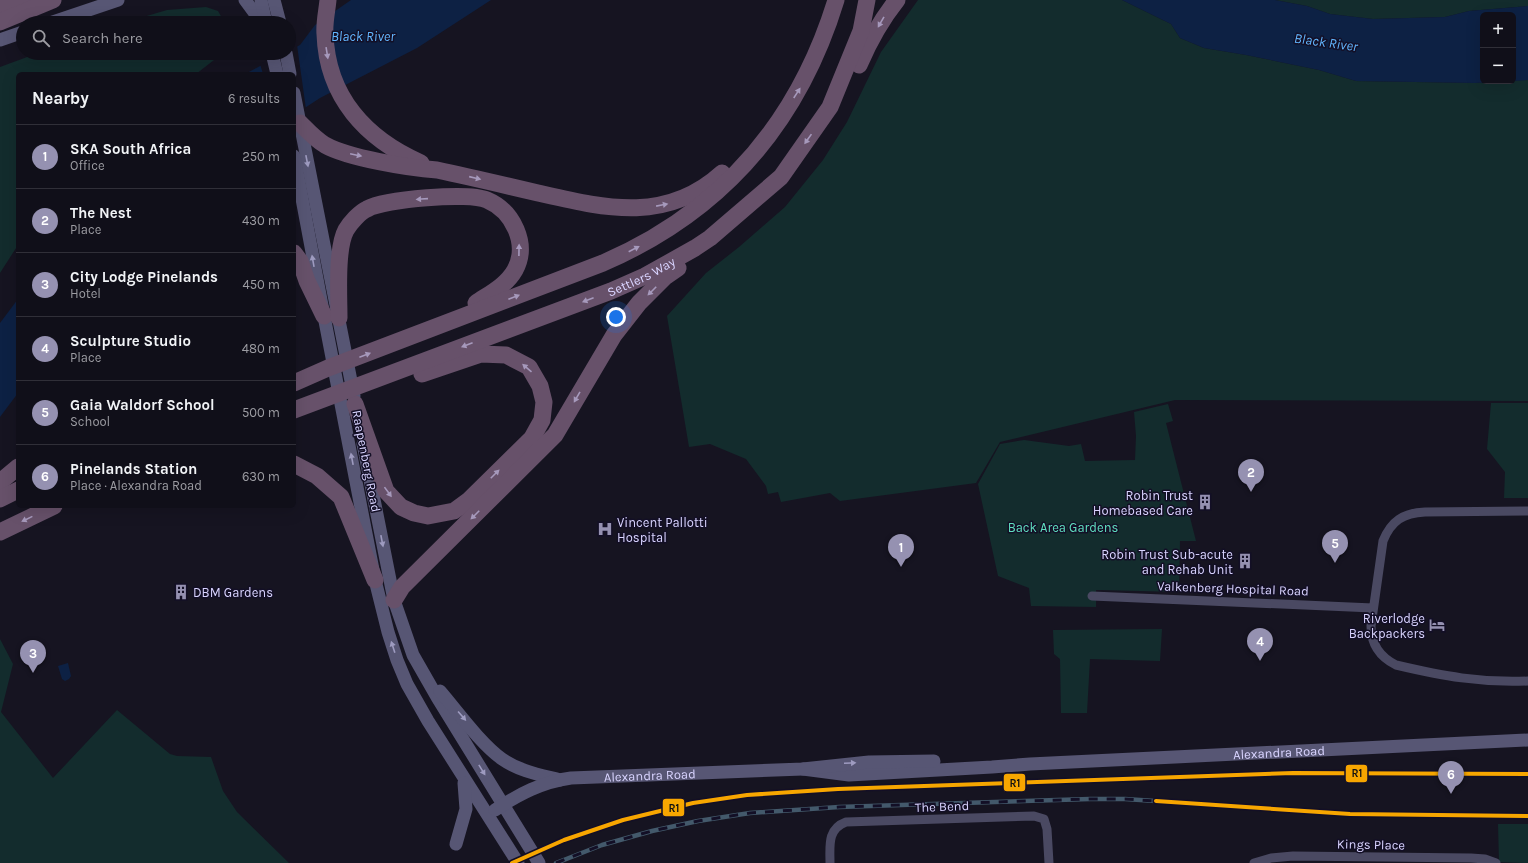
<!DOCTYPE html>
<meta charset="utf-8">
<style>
:root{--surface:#100f19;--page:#191822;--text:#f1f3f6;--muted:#9c9ca2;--line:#302f38;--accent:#9591b1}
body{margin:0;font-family:Karla,sans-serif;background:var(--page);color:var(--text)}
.controls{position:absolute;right:12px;top:12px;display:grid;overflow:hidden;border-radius:6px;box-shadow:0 4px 16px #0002}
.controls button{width:36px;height:36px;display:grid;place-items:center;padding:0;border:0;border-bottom:1px solid var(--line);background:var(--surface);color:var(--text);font:20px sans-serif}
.you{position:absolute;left:616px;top:317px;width:14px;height:14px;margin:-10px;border:3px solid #fff;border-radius:50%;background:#1a73e8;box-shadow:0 0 0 6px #1a73e833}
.badge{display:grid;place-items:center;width:26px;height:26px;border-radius:50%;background:var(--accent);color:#fff;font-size:13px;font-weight:700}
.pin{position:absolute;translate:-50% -33px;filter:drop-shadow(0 1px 2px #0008)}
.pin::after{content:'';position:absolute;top:21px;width:14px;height:12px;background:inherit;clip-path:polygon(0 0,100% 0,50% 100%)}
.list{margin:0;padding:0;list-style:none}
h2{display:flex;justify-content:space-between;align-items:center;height:52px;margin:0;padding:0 16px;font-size:17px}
h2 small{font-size:13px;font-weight:400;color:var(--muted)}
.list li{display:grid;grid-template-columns:26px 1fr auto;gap:12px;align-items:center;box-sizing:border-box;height:64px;padding:0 16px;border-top:1px solid var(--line)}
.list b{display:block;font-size:15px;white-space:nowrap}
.list p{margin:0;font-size:13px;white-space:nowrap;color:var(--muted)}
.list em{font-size:13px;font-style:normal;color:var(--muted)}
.icon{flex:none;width:22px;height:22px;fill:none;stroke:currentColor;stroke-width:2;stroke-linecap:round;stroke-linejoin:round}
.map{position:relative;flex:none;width:1528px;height:863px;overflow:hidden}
.search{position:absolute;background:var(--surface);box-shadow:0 4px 16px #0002;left:16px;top:16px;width:280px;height:44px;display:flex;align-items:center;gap:10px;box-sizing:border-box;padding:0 14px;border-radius:22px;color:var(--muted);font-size:15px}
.panel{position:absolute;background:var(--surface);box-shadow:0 4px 16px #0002;left:16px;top:72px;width:280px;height:436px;border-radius:6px}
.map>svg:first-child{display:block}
.green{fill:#132c2d}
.water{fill:#0d2144}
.pier{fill:#161421}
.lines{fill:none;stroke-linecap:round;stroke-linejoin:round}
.street{stroke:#4a4962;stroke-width:9}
.secondary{stroke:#575674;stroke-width:13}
.highway{stroke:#67516a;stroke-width:17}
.rail-casing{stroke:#43596b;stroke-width:4.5}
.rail{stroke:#130f26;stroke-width:3;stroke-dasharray:9;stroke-linecap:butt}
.rail-1-casing{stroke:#130f26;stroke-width:7}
.rail-1{stroke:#f7a600;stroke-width:4}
.oneway{fill:#a699bc}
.oneway2{fill:#9e9bc0}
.labels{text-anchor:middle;stroke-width:3;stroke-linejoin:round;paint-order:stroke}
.street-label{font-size:13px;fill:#d9d4ff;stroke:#130f26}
.poi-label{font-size:13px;fill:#d9d4ff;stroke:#130f26;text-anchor:end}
.park-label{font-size:13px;fill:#5fe0c0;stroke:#130f26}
.water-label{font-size:14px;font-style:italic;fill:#62b6ff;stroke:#130f26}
.line-badge{stroke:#130f26;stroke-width:1.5}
.pale-badge-label{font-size:11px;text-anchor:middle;font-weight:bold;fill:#111}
</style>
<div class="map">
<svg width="1528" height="863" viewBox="0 0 1528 863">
<rect width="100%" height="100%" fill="#161421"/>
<!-- green -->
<path class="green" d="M918 0H1122L1171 24 1180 38 1204 48 1246 55 1319 70 1356 81 1475 83 1528 80V401L1175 400 1000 442 976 483 840 501 830 493 781 502 778 492 768 494 766 486 746 459 710 444 689 447 667 316 706 273 739 247 785 207 823 160 847 122 881 52Z
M1275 0H1528V6L1469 11 1445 17 1373 19 1330 14 1307 6Z
M206 7 218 11 225 23H123L167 10Z
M38 53H223L196 74H18V245L0 273V67Z
M1491 403H1528V498H1504L1505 472 1487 449Z
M1168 404 1173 421 1166 423 1196 541H1180L1179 592 1100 590H1096V607L1031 606 1029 588 998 576 978 484 1000 444 1024 440 1069 446 1081 444 1085 461 1135 460 1136 436 1134 412Z
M1162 629 1160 661 1090 659 1087 713H1061L1060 659 1054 654 1053 630Z
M0 639 13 664 1 712 53 778 117 710 170 754 177 756 211 757 223 791 237 812 289 863H0Z
M1498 824H1528V863L1499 862Z"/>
<!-- water -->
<path class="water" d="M351 0H491L417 48 320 98 294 115V74H245L300 45 315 25Z
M1122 0H1275L1307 6 1330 14 1373 19 1445 17 1469 11 1528 6V80L1513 81V15H1483V81H1512L1475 83 1356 81 1319 70 1246 55 1204 48 1180 38 1171 24Z
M18 299V393L0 417V323Z
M68 663 71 676 69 679 65 681 62 679 58 666Z"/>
<!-- pier -->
<path class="pier" d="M297 45 306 109 294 117V74H263L260 64Z"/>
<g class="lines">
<!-- street -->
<path class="street" d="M1528 511 1425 512C1403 513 1391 521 1383 541L1371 626C1371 645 1380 657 1396 665 1443 676 1480 683 1528 681
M1092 596 1373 608
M830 863C830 846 827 829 846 822L1034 816 1044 819 1047 829 1049 863
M1254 863 1271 858 1293 856 1471 858 1485 859 1496 863"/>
<!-- secondary -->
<g class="secondary">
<path d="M245 0 262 23"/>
<path d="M261 0 266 23"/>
<path d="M274 0 280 23"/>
<path d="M50 23 118 0"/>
<path d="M0 40 23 32"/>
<path d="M272 53 277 74"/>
<path d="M286 53 290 74"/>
<path d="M294 93 354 396"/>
<path d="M294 156 324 316 375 580 388 632 397 660 407 684 428 721 518 863"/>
<path d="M363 444 394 600 413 655 437 697 539 863"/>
<path d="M440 691C458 712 480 743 502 759 519 771 541 775 560 780"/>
<path id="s1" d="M803 769 849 775 992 767 1030 764 1528 740"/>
<path id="s2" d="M495 810C519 794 542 782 571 778L803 769 869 762 934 761"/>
<path d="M456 844 466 809 464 783"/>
</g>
<!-- highway -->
<g class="highway">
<path d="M328 0C327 11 324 23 325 34 327 97 366 139 421 163"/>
<path d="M0 8 26 0"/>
<path d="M0 22 53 0"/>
<path d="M859 65C869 42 881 20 897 0"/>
<path d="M300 123C308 131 315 139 325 145 348 158 409 168 437 170 470 177 504 185 538 193 604 208 666 224 722 173"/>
<path d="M294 253 300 261 307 281 324 316"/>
<path d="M339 318C339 296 336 248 346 230 350 223 360 212 367 209 385 199 469 192 487 200 513 211 529 244 515 270 506 286 489 294 476 303"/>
<path d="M294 383 328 368 603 263C721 212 798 124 836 0"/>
<path d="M355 404 386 491 401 507 414 513 428 516 454 511 469 500 532 438 542 420 544 402 540 386 529 367 506 355 481 354 422 374"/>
<path id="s3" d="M294 410 611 291 645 276 695 248 710 238 781 177 830 107 861 31 867 0"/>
<path d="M294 464 317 476 341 497 375 580"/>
<path d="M0 482 18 467"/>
<path d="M0 499 18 490"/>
<path d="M0 532 54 506"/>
<path d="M394 600 402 587 555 435 614 335 639 303 665 277 678 268"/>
</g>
<defs>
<path id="rail" d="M556 863 602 845 652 831 698 821 750 813 839 807 1090 799H1125L1350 814 1528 816"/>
</defs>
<!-- rail casing -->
<use href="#rail" class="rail-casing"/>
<!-- rail -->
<use href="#rail" class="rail"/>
<defs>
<path id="rail-1" d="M1156 801 1350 814 1528 816
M512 863 564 840 623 820 693 803 747 795 838 789 1293 773 1528 774"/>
</defs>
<!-- rail-1 casing -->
<use href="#rail-1" class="rail-1-casing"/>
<!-- rail-1 -->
<use href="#rail-1" class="rail-1"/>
</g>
<!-- one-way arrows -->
<defs><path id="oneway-solid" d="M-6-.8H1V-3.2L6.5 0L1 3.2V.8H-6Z"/></defs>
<g class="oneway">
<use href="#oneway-solid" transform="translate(881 22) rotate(120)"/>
<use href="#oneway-solid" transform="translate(327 53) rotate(81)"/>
<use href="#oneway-solid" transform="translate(797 93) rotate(-57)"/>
<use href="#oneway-solid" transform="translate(808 139) rotate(125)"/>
<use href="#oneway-solid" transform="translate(356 155) rotate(12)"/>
<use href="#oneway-solid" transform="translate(475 178) rotate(13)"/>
<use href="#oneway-solid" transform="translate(422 199) rotate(176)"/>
<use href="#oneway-solid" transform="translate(662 205) rotate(-11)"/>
<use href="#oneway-solid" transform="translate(634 249) rotate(-27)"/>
<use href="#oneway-solid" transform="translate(519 250) rotate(-89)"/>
<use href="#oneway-solid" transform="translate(652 291) rotate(135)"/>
<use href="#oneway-solid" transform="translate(514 297) rotate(-21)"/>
<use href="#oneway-solid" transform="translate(588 300) rotate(159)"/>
<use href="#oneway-solid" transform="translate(467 345) rotate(159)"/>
<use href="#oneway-solid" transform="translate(365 355) rotate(-21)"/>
<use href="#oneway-solid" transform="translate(527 368) rotate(-139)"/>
<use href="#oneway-solid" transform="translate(577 397) rotate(120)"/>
<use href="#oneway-solid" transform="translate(495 474) rotate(-45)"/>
<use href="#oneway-solid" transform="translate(388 492) rotate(54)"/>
<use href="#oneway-solid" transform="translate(475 515) rotate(135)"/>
<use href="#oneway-solid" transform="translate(27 519) rotate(154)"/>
</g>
<g class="oneway2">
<use href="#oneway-solid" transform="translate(307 161) rotate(79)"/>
<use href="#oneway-solid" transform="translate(313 261) rotate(-100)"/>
<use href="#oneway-solid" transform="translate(352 459) rotate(-101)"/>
<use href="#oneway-solid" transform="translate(382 541) rotate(79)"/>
<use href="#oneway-solid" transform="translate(393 647) rotate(-108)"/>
<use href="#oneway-solid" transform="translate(462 716) rotate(49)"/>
<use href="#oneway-solid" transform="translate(850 763) rotate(-3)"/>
<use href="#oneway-solid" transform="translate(482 770) rotate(58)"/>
</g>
<!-- icons -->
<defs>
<symbol id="building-bare" viewBox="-9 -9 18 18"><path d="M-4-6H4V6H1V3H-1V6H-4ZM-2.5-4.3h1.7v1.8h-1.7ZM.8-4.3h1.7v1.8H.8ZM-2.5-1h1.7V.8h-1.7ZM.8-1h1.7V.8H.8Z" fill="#9591b1" stroke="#130f26" stroke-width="2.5" paint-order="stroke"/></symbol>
<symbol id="hospital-bare" viewBox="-9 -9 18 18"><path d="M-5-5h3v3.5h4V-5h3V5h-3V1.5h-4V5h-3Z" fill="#9591b1" stroke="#130f26" stroke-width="2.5" paint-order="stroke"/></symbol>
<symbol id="hotel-bare" viewBox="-9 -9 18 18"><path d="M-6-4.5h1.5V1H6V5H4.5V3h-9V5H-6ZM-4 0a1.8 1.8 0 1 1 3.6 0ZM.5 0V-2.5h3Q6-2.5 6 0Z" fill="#9591b1" stroke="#130f26" stroke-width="2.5" paint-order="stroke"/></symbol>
</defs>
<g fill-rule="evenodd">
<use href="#building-bare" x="1194" y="491" width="22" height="22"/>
<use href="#hospital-bare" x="594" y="518" width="22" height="22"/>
<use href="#building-bare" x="1234" y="550" width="22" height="22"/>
<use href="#building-bare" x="170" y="581" width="22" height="22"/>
<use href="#hotel-bare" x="1426" y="614" width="22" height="22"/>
</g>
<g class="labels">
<!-- street labels -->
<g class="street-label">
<text dy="5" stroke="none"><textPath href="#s3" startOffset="372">Settlers Way</textPath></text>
<text transform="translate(367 461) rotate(79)" y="5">Raapenberg Road</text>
<text transform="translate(1233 588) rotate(2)" y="5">Valkenberg Hospital Road</text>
<text dy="5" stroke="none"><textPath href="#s1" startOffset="477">Alexandra Road</textPath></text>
<text dy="5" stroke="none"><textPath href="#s2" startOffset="162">Alexandra Road</textPath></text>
<text transform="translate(942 806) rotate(-2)" y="5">The Bend</text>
<text transform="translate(1371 844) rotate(1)" y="5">Kings Place</text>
</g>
<!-- poi labels -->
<g class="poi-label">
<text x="1193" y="500">Robin Trust<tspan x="1193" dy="15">Homebased Care</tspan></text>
<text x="617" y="527" text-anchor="start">Vincent Pallotti<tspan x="617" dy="15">Hospital</tspan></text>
<text x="1233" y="559">Robin Trust Sub-acute<tspan x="1233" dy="15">and Rehab Unit</tspan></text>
<text x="193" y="597" text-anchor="start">DBM Gardens</text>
<text x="1425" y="623">Riverlodge<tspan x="1425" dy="15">Backpackers</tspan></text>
</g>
<!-- park labels -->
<g class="park-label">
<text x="1063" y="532">Back Area Gardens</text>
</g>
<!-- water labels -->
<g class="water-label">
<text x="363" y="41">Black River</text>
<text transform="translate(1326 42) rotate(8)" y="5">Black River</text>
</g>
</g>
<g class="line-badge">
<rect x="1345" y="764" width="23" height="19" rx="4" fill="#f7a600"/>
<rect x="1003" y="773" width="23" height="19" rx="4" fill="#f7a600"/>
<rect x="662" y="798" width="23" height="19" rx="4" fill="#f7a600"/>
</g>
<g class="pale-badge-label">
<text x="1357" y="777">R1</text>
<text x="1015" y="787">R1</text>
<text x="674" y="812">R1</text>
</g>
</svg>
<div class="controls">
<button>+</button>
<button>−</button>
</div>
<div class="you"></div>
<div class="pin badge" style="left:901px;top:567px">1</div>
<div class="pin badge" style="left:1251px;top:492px">2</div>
<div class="pin badge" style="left:33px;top:673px">3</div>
<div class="pin badge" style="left:1260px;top:661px">4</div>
<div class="pin badge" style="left:1335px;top:563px">5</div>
<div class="pin badge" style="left:1451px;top:794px">6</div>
<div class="search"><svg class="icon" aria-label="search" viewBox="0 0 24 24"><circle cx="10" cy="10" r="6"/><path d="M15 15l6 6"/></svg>Search here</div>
<section class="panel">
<h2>Nearby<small>6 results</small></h2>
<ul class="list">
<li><span class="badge">1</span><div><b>SKA South Africa</b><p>Office</p></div><em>250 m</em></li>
<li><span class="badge">2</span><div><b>The Nest</b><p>Place</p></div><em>430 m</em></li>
<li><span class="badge">3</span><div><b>City Lodge Pinelands</b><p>Hotel</p></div><em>450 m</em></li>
<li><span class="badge">4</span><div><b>Sculpture Studio</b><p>Place</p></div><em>480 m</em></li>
<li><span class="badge">5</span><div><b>Gaia Waldorf School</b><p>School</p></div><em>500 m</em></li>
<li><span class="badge">6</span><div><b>Pinelands Station</b><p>Place · Alexandra Road</p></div><em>630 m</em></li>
</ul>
</section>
</div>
